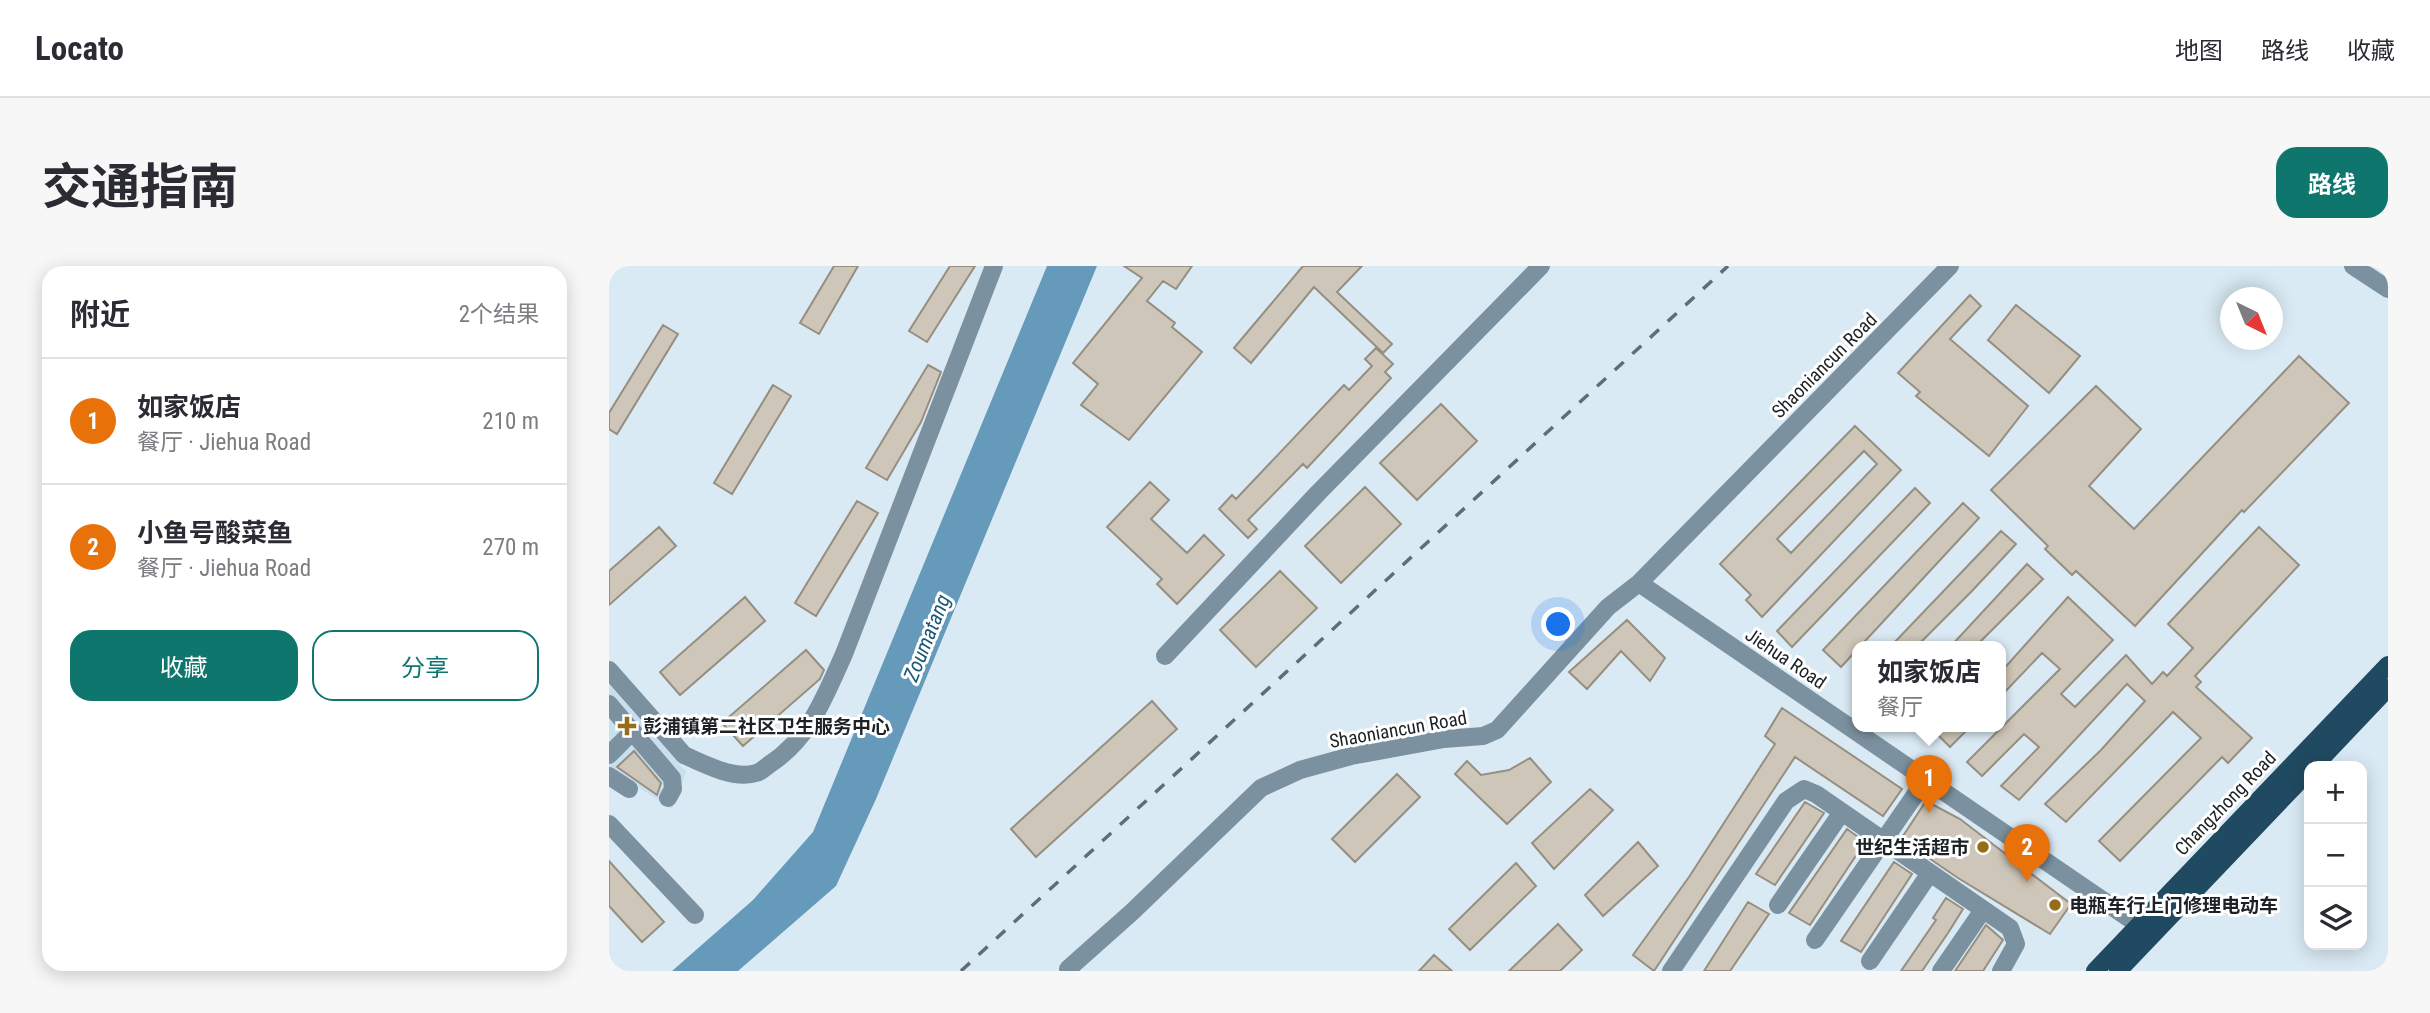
<!DOCTYPE html>
<html lang="zh">
<meta charset="utf-8">
<style>
:root{--surface:#fff;--page:#f7f7f7;--text:#2b2b33;--muted:#7c7c81;--line:#e1e1e2;--accent:#0f766e}
body{margin:0;font-family:"Roboto Condensed","Noto Sans SC",sans-serif;background:var(--page);color:var(--text)}
.controls{position:absolute;right:21px;bottom:21px;display:grid;overflow:hidden;border-radius:14px;box-shadow:0 4px 18px #0003}
.controls button{width:63px;height:63px;display:grid;place-items:center;padding:0;border:0;border-bottom:2px solid var(--line);background:var(--surface);color:var(--text);font:35px sans-serif}
.compass{position:absolute;left:1611px;top:21px;width:63px;height:63px;border-radius:50%;background:var(--surface);box-shadow:0 4px 18px #0003;rotate:137deg}
.you{position:absolute;left:950px;top:359px;width:24px;height:24px;margin:-18px;border:5px solid #fff;border-radius:50%;background:#1a73e8;box-shadow:0 0 0 10px #1a73e833}
.badge{display:grid;place-items:center;width:46px;height:46px;border-radius:50%;background:var(--accent);color:#fff;font-size:23px;font-weight:700}
.pin{position:absolute;translate:-50% -58px;filter:drop-shadow(0 2px 4px #0008)}
.pin::after{content:'';position:absolute;top:37px;width:24px;height:21px;background:inherit;clip-path:polygon(0 0,100% 0,50% 100%)}
.popup{position:absolute;left:1243px;top:375px;width:154px;height:91px;box-sizing:border-box;display:grid;place-content:center;border-radius:14px;background:var(--surface);filter:drop-shadow(0 2px 5px #0005);font-size:23px;white-space:nowrap;color:var(--muted)}
.popup b{font-size:26px;color:var(--text)}
.popup::after{content:'';position:absolute;left:50%;top:100%;margin-left:-14px;border:14px solid transparent;border-top-color:var(--surface)}
.list{margin:0;padding:0;list-style:none}
h2{display:flex;justify-content:space-between;align-items:center;height:91px;margin:0;padding:0 28px;font-size:30px}
h2 small{font-size:23px;font-weight:400;color:var(--muted)}
.list li{display:grid;grid-template-columns:46px 1fr auto;gap:21px;align-items:center;box-sizing:border-box;height:126px;padding:0 28px;border-top:2px solid var(--line)}
.list b{display:block;font-size:26px;white-space:nowrap}
.list p{margin:0;font-size:23px;white-space:nowrap;color:var(--muted)}
.list em{font-size:23px;font-style:normal;color:var(--muted)}
.actions{display:flex;gap:14px;padding:21px 28px}
.actions a{flex:1;padding:16px 0;border:2px solid var(--accent);border-radius:21px;text-align:center;font-size:24px;color:var(--accent)}
.actions .main{background:var(--accent);color:#fff}
.icon{flex:none;width:38px;height:38px;fill:none;stroke:currentColor;stroke-width:2;stroke-linecap:round;stroke-linejoin:round}
.map{position:relative;flex:none;width:1779px;height:705px;overflow:hidden;border-radius:21px}
header{display:flex;align-items:center;gap:42px;box-sizing:border-box;height:98px;padding:0 35px;background:var(--surface);border-bottom:2px solid var(--line)}
header strong{font-size:33px}
nav{display:flex;gap:38px;margin-inline-start:auto;font-size:24px}
.intro{display:flex;align-items:center;justify-content:space-between;box-sizing:border-box;height:168px;padding:0 42px}
h1{margin:0;font-size:49px}
.button{padding:18px 32px;border-radius:21px;background:var(--accent);color:#fff;font-size:24px;font-weight:700}
main{display:flex;gap:42px;padding:0 42px}
aside{flex:1;background:var(--surface);border-radius:21px;box-shadow:0 4px 18px #0003}
.map>svg:first-child{display:block}
.built{fill:#c8dfee}
.water{fill:#669aba}
.building{fill:#cec6b8;stroke:#968e81;stroke-width:2;fill-rule:evenodd}
.lines{fill:none;stroke-linecap:round;stroke-linejoin:round}
.minor{stroke:#7b919f;stroke-width:18}
.major{stroke:#204a62;stroke-width:18}
.rail{stroke:#626c72;stroke-width:3.5;stroke-dasharray:12 12;stroke-linecap:butt}
.poi-dot{fill:#966c17;stroke:#fff;stroke-width:2.5}
.labels{text-anchor:middle;stroke-width:6;stroke-linejoin:round;paint-order:stroke}
.street-label{font-size:19px;fill:#1b2124;stroke:#fff}
.poi-label{font-size:19px;font-weight:bold;fill:#1b2124;stroke:#fff;text-anchor:start}
.water-label{font-size:21px;font-style:italic;fill:#185878;stroke:#fff}
</style>
<header>
<strong>Locato</strong>
<nav><a>地图</a><a>路线</a><a>收藏</a></nav>
</header>
<div class="intro"><h1>交通指南</h1><a class="button">路线</a></div>
<main>
<aside>
<h2>附近<small>2个结果</small></h2>
<ul class="list">
<li><span class="badge" style="background:#e8710a">1</span><div><b>如家饭店</b><p>餐厅 · Jiehua Road</p></div><em>210 m</em></li>
<li><span class="badge" style="background:#e8710a">2</span><div><b>小鱼号酸菜鱼</b><p>餐厅 · Jiehua Road</p></div><em>270 m</em></li>
</ul>
<div class="actions"><a class="main">收藏</a><a>分享</a></div>
</aside>
<div class="map">
<svg width="1779" height="705" viewBox="0 0 1779 705">
<rect width="100%" height="100%" fill="#daeaf4"/>
<!-- built -->
<path class="built" d="M0 418 77 506 63 543 0 502Z"/>
<!-- water -->
<path class="water" d="M438 0H488L267 533 227 620 129 705H63L144 634 204 566Z"/>
<!-- building -->
<path class="building" d="M225 0H249L210 68 191 57Z
M341 0H366L318 76 300 65Z
M515 0H583L567 23 554 15 538 35 566 57 563 61 593 86 520 174 472 139 489 118 464 97 533 12Z
M694 0H753L728 26 783 78 774 87 705 21 642 97 625 82Z
M1361 29 1372 40 1341 73 1419 140 1380 190 1307 130 1311 126 1289 107Z
M1407 39 1471 90 1440 127 1379 74Z
M54 59 69 68 8 168 0 163V147Z
M767 82 784 98 776 106 782 112 698 202 694 198 639 254 648 263 639 272 610 243 623 229 627 233 735 119 740 124 763 100 756 93Z
M1690 90 1740 137 1635 246 1633 244 1526 360 1467 305 1463 309 1436 283 1439 280 1382 224 1487 120 1532 163 1480 220 1525 263Z
M319 99 332 106 312 156 278 214 257 202Z
M164 119 182 130 123 228 105 217Z
M832 138 868 175 808 234 771 197Z
M1246 160 1292 204 1153 351 1137 334 1142 329 1111 298ZM1255 185 1268 198 1182 287 1168 273Z
M541 216 560 234 542 253 578 287 595 269 615 289 568 338 548 318 553 313 498 261Z
M756 221 792 258 732 317 696 280Z
M1306 222 1321 237 1183 381 1168 365Z
M248 235 269 247 207 350 186 337Z
M1354 237 1370 252 1232 401 1214 384Z
M50 261 67 280 0 339V305Z
M1650 261 1690 299 1586 410 1592 416 1587 421 1643 472 1619 497 1613 491 1511 595 1490 575 1592 472 1564 446 1457 556 1436 538 1492 484 1536 435 1518 418 1410 534 1392 520 1430 481 1415 468 1373 510 1358 496 1451 403 1433 387 1392 430V406L1459 331 1504 374 1452 428 1466 441 1517 389 1543 418 1554 406 1558 410 1584 382 1559 358Z
M1392 265 1407 278 1362 326 1307 381H1281Z
M1418 298 1434 313 1366 381H1341Z
M671 305 708 342 647 401 611 364Z
M136 331 156 355 71 429 51 406Z
M1018 354 1056 392 1041 415 1012 385 978 423 960 406Z
M197 384 215 404 211 413 134 480 113 457Z
M543 435 568 463 427 591 402 563Z
M1173 442 1293 523 1274 550 1186 491 1045 705 1024 689 1080 611 1166 478 1156 470Z
M1337 461H1361L1341 481 1329 469Z
M25 485 52 517 48 529 8 501Z
M921 492 942 516 898 558 846 508 858 495 872 509 900 504Z
M788 508 811 531 746 596 723 573Z
M981 523 1004 544 945 603 923 577Z
M1317 535 1351 553 1462 638 1441 668 1349 612 1292 573Z
M1196 536 1215 547 1166 619 1147 608Z
M1238 563 1256 576 1201 659 1180 647Z
M1029 576 1049 600 994 650 976 629Z
M0 595 55 656 33 676 0 640Z
M1285 596 1303 608 1252 686 1232 675Z
M907 597 927 620 861 684 840 663Z
M1337 632 1354 643 1339 667 1313 705H1292L1327 654 1324 652Z
M1139 636 1160 648 1121 705H1095Z
M949 658 973 684 951 705H900Z
M1377 659 1394 674 1374 705H1346Z
M825 689 843 705H810Z"/>
<g class="lines">
<!-- minor -->
<path class="minor" d="M1744 0 1779 23
M1030 317 1540 666
M556 390 709 227 932 0
M0 404 75 489C94 498 126 514 147 507 152 506 157 501 161 498 201 472 216 430 235 388L385 0
M0 438 63 512 64 523 59 532
M0 489 24 465
M0 510 20 523
M0 558 86 649
M1169 639 1233 546
M1206 674 1317 513
M1261 695 1321 607
M461 705 459 703 523 646 652 522 691 504 742 490 835 473 874 470 888 464 999 341 1030 317 1341 0
M1062 705 1177 535 1195 523 1207 528 1401 662 1407 678 1392 705
M1332 705 1374 644"/>
<!-- major -->
<path class="major" d="M1705 500 1779 422
M1486 705 1779 399
M1509 705 1700 505"/>
<!-- rail -->
<path class="rail" d="M352 705 1119 0"/>
</g>
<!-- markers -->
<g class="poi-dot">
<path d="M14.5 449.5h7v7h7v7h-7v7h-7v-7h-7v-7h7z"/>
<circle cx="1374" cy="581" r="7"/>
<circle cx="1446" cy="639" r="7"/>
</g>
<g class="labels">
<!-- street labels -->
<g class="street-label">
<text transform="translate(1215 99) rotate(-45)" y="7">Shaoniancun Road</text>
<text transform="translate(1177 392) rotate(34)" y="7">Jiehua Road</text>
<text transform="translate(789 463) rotate(-10)" y="7">Shaoniancun Road</text>
<text transform="translate(1616 537) rotate(-46)" y="7">Changzhong Road</text>
</g>
<!-- poi labels -->
<g class="poi-label">
<text x="34" y="467">彭浦镇第二社区卫生服务中心</text>
<text x="1360" y="588" text-anchor="end">世纪生活超市</text>
<text x="1460" y="646">电瓶车行上门修理电动车</text>
</g>
<!-- water labels -->
<g class="water-label">
<text transform="translate(318 372) rotate(-68)" y="7">Zoumatang</text>
</g>
</g>
</svg>
<div class="controls">
<button>+</button>
<button>−</button>
<button><svg class="icon" aria-label="layers" viewBox="0 0 24 24"><path d="M12 4l9 5-9 5-9-5zM3 14l9 5 9-5"/></svg></button>
</div>
<svg class="compass" viewBox="-18 -18 36 36"><path d="M0-13l5 13h-10z" fill="#e53935"/><path d="M0 13l5-13h-10z" fill="#7c7c81"/></svg>
<div class="you"></div>
<div class="pin badge" style="left:1320px;top:547px;background:#e8710a">1</div>
<div class="popup"><b>如家饭店</b>餐厅</div>
<div class="pin badge" style="left:1418px;top:616px;background:#e8710a">2</div>
</div>
</main>
